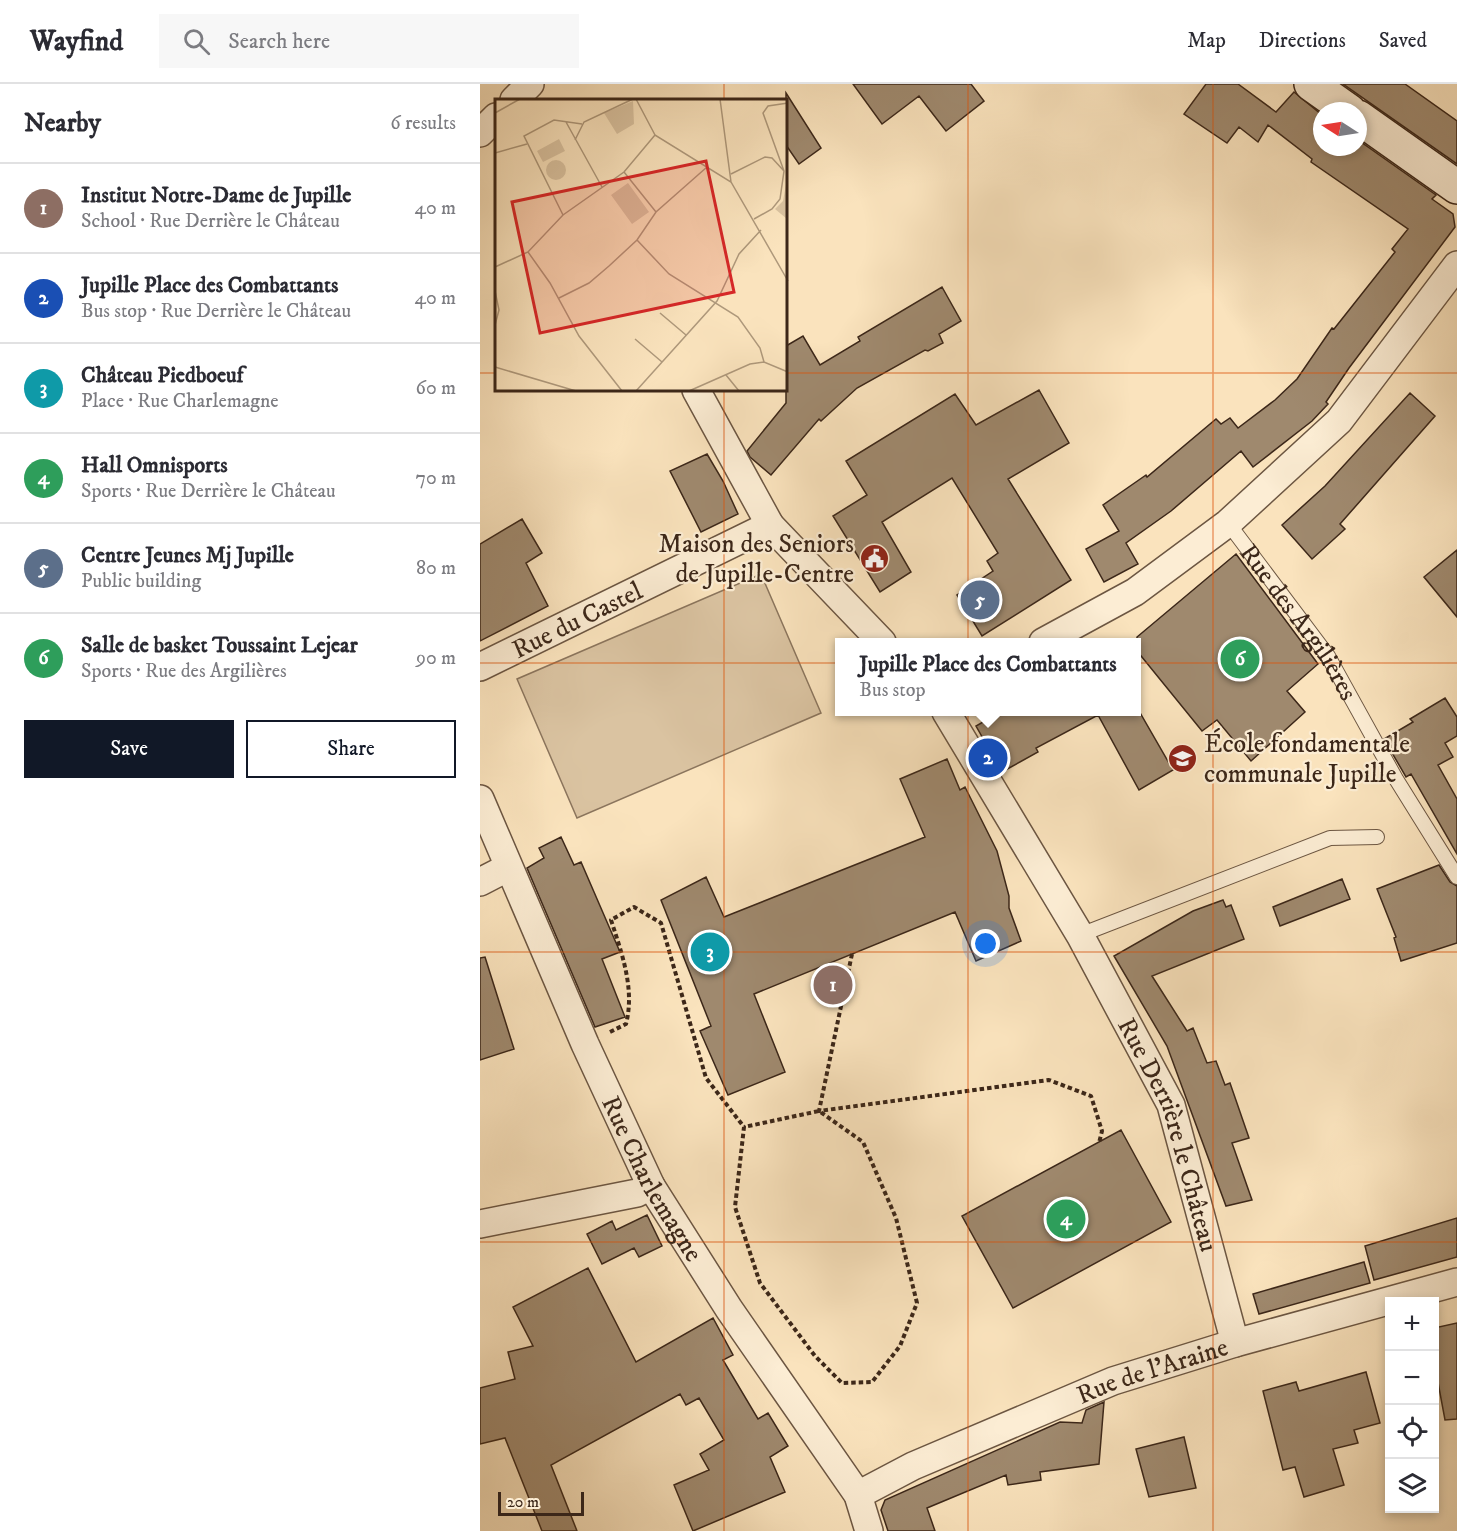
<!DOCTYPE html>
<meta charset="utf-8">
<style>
:root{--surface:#fff;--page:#f7f7f7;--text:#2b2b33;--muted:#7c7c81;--line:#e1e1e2;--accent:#111827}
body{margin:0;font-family:"IM FELL DW Pica",serif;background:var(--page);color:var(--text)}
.controls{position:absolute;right:18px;bottom:18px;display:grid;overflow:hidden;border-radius:0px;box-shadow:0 3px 9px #0003}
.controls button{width:54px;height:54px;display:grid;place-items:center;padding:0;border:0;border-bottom:2px solid var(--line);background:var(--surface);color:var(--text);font:30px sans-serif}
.compass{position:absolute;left:833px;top:18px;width:54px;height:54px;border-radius:50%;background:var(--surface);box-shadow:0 3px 9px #0003;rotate:282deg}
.scale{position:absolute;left:18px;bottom:15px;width:86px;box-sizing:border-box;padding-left:6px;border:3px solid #3c2719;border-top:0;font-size:16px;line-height:21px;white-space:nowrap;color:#3c2719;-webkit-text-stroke:4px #fcedd4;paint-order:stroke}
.you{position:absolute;left:506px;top:860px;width:21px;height:21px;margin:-15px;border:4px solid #fff;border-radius:50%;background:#1a73e8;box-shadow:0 0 0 9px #1a73e833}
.badge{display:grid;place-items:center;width:39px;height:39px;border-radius:50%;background:var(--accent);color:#fff;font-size:20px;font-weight:700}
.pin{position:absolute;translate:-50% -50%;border:3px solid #fff;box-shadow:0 2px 6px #0006}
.popup{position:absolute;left:355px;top:554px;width:306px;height:78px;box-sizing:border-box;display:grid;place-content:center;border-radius:0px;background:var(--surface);filter:drop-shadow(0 2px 4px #0005);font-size:20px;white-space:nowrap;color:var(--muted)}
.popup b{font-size:22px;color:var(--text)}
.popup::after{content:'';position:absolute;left:50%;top:100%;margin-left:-12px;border:12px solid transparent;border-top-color:var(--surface)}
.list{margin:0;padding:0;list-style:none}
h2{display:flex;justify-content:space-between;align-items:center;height:78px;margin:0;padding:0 24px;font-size:26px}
h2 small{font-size:20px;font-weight:400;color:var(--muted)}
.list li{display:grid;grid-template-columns:39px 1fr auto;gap:18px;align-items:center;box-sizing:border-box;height:90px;padding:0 24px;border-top:2px solid var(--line)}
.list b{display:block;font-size:22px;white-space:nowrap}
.list p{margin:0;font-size:20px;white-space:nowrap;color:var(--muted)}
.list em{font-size:20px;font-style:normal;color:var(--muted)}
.actions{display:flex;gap:12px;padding:18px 24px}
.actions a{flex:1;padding:14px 0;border:2px solid var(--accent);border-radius:0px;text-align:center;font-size:21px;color:var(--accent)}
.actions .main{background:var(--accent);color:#fff}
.icon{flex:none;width:33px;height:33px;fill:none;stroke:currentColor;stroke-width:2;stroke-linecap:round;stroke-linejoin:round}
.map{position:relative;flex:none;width:977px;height:1447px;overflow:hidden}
header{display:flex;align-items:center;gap:36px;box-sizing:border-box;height:84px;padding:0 30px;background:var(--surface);border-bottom:2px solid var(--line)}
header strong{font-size:28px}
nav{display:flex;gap:33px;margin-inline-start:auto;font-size:21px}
.search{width:420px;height:54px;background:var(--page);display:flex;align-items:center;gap:15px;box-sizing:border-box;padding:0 21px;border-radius:0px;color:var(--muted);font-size:22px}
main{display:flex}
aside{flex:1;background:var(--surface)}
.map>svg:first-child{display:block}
.green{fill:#dac3a1;stroke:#8b755d;stroke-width:1.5}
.building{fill:#9f896e;stroke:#3c2719;stroke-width:1.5}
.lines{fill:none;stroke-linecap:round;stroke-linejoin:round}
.lane-casing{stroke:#6c5642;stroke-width:16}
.street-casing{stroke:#6c5642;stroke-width:30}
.secondary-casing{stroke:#3c2719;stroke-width:36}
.path{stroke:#3c2719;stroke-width:4;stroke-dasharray:4.5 3;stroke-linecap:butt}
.lane{stroke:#fcedd4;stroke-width:14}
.street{stroke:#fcedd4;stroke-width:27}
.secondary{stroke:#fcedd4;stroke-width:33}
.grid{fill:none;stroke:#df560d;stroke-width:1.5;stroke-opacity:0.55}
.labels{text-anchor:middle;stroke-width:4.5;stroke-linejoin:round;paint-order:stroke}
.poi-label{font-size:26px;fill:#3c2719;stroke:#fcedd4;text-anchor:end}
.street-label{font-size:26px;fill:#3c2719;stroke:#fcedd4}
.inset-road{fill:none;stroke:#ae987b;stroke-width:1.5}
.view{fill:#d62828;fill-opacity:0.15;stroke:#d62828;stroke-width:3}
.inset-edge{fill:none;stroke:#3c2719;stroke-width:3}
</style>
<header>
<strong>Wayfind</strong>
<div class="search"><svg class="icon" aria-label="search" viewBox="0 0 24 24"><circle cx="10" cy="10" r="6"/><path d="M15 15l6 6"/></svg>Search here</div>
<nav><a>Map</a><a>Directions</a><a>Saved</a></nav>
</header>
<main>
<aside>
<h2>Nearby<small>6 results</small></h2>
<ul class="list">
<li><span class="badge" style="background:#8d6e63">1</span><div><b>Institut Notre-Dame de Jupille</b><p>School · Rue Derrière le Château</p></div><em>40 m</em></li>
<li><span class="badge" style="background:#1a4fb4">2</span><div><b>Jupille Place des Combattants</b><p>Bus stop · Rue Derrière le Château</p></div><em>40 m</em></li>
<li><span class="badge" style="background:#0f9aa8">3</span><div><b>Château Piedboeuf</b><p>Place · Rue Charlemagne</p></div><em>60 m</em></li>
<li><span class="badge" style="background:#2e9e5b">4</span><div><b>Hall Omnisports</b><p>Sports · Rue Derrière le Château</p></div><em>70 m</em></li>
<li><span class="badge" style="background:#5c6f8a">5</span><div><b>Centre Jeunes Mj Jupille</b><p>Public building</p></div><em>80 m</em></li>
<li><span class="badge" style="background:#2e9e5b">6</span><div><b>Salle de basket Toussaint Lejear</b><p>Sports · Rue des Argilières</p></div><em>90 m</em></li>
</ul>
<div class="actions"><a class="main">Save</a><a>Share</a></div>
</aside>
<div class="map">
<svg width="977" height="1447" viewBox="0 0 977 1447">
<rect width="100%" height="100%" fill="#fae3bd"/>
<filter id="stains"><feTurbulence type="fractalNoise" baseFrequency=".00333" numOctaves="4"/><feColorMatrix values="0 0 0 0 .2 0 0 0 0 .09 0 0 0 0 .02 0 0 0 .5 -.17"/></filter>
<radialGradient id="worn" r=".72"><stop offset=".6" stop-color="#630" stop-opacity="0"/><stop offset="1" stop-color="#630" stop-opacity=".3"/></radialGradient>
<!-- green -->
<path class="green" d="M281 490 341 629 97 734 37 595Z"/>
<!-- building -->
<path class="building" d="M373 0H491L504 17 466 47 439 12 402 40Z
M726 0H758L796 28 814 8 842 31V63H878V56L956 111 952 115 973 130 975 143 869 284 846 318 848 320 832 337 773 383 761 367 691 427 646 459 658 480 624 498 606 465 639 447 623 421 666 391 667 393 736 335 741 340 750 334 758 344 795 316 817 295 852 244 854 245 915 168 912 165 928 145 831 78 832 75 788 41 778 58 759 43 747 59 704 30Z
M863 0H925L977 37V80Z
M306 9 341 64 319 80 306 61Z
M462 203 481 237 459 250 463 259 448 267 445 266 377 304 341 337 339 335 291 391 270 373 267 367 306 319V262L323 252 340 281 380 257 378 253Z
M559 306 589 359 528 395 591 496 502 552 477 511 513 487 507 477 518 469 472 394 402 438 431 488 400 508 353 432 387 411 366 377 475 310 496 341Z
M930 309 955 332 860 440 865 445 832 475 802 441 845 402Z
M227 370 243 397 258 430 221 448 190 387Z
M42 435 62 469 46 479 68 522 0 557V460Z
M977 466V533L944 493Z
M756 470 838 580 807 607 825 628 771 677 737 636 722 647 657 567V553Z
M965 614 977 633V652L965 659 973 673 958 681 977 715V770L931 690 926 693 904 655 933 638 930 635Z
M522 627H659L693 686 659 706 618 631 556 664 558 668 522 688 496 642Z
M467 675 480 706 485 703 517 767 529 812V824L541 857 496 877 475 828 274 910 305 988 248 1011 220 947 231 942 181 816 226 793 244 833 445 753 420 695Z
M81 753 94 781 101 778 140 868 122 875 145 933 115 943 47 784 64 774 59 764Z
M959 781 970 798 977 802V859L921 877 914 854 916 853 897 805Z
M862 795 870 815 800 842 793 823Z
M743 816 746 823 751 821 764 855 672 892 707 947 713 944 727 979 736 977 745 1001 750 999 769 1054 752 1059 772 1116 746 1122 687 962 634 872 713 827Z
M5 873 34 965 0 976V874Z
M641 1046 691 1138 533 1224 482 1132Z
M167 1131 182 1162 159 1173 154 1164 122 1180 107 1150 132 1137 136 1146Z
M977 1134V1173L894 1196 885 1162Z
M884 1178 890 1199 779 1230 773 1210Z
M108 1184 156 1278 233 1234 253 1271 243 1276 278 1335 288 1329 308 1362 290 1373 305 1408 213 1447 194 1401 229 1386 220 1370 244 1356 219 1314 206 1321 200 1310 71 1381 97 1447H62L25 1354 0 1360V1304L35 1295 28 1268 53 1262 33 1223Z
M977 1239V1335L965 1336 954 1277V1244Z
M886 1288 900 1339 874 1346 878 1359 853 1365 864 1401 824 1413 815 1383 803 1386 783 1307 816 1298 819 1307Z
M624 1318 619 1380 560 1388 561 1396 528 1401 526 1391 447 1424 455 1447H408L401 1426 405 1416 580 1338 602 1339 606 1326Z
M704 1353 716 1404 669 1413 656 1365Z"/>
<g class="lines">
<defs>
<g id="lane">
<path id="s1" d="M748 439 848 572 916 695 977 793"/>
<path d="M600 851 850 754 897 753"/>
</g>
<g id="street">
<path d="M34 16 50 0"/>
<path d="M0 49 16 33"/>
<path d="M216 306 290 441 402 558"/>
<path d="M563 558 655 508 748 439 859 337 977 181"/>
<path id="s2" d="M0 583 290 441"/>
<path id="s3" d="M466 628 600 851 691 1021 755 1259"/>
<path id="s4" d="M0 715 105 960 171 1102 249 1225 378 1411 389 1447"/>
<path d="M0 798 27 784"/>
<path d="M0 1140 157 1109 171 1102"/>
<path id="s5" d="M378 1411 433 1382 633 1297 755 1259 977 1198"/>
</g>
<path id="secondary" d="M831 0 869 27
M878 33 977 103"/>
</defs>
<!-- lane casing -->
<use href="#lane" class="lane-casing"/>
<!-- street casing -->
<use href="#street" class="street-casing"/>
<!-- secondary casing -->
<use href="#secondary" class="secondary-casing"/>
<!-- path -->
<path class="path" d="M372 870 339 1027 569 996 611 1012 622 1047 619 1059
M130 948 146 940C155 905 142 870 131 836L154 823 181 839 226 994 264 1043 255 1123 280 1199 335 1272 362 1299 392 1298 420 1262 437 1219 416 1134 383 1058 339 1027 264 1043"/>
<!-- lane -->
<use href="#lane" class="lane"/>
<!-- street -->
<use href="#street" class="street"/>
<!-- secondary -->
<use href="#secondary" class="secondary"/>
</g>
<!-- grid -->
<path class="grid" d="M244 0V16M488 0V1447M733 0V1447M0 289H16M306 289H977M244 306V1447M0 579H977M0 868H977M0 1158H977"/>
<!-- icons -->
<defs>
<symbol id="civic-disc" viewBox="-11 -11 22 22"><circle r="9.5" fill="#8f2418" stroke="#fcedd4"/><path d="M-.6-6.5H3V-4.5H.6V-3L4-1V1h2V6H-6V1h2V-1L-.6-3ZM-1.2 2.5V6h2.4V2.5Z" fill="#fff"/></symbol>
<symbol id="school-disc" viewBox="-11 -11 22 22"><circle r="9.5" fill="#8f2418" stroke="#fcedd4"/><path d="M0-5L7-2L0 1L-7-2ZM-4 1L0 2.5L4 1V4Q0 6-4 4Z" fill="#fff"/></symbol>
</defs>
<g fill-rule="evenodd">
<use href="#civic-disc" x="378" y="458" width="33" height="33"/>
<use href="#school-disc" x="686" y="658" width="33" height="33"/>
</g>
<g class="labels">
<!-- poi labels -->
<g class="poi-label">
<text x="374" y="468">Maison des Seniors<tspan x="374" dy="30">de Jupille-Centre</tspan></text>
<text x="724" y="668" text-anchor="start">École fondamentale<tspan x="724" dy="30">communale Jupille</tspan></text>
</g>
<!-- street labels -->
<g class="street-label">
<text dy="9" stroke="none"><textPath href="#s2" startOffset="108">Rue du Castel</textPath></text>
<text dy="9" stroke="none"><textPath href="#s1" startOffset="122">Rue des Argilières</textPath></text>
<text dy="9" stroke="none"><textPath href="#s3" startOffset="480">Rue Derrière le Château</textPath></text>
<text dy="9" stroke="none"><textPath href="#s4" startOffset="417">Rue Charlemagne</textPath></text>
<text dy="9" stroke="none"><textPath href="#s5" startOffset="320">Rue de l'Araine</textPath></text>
</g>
</g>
<!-- overview -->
<g transform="translate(15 15)">
<rect width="292" height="292" fill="#fae3bd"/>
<path d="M138 2 139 25 122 35 109 14ZM64 40 70 52 48 63 42 52ZM51 71a10 10 0 1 1 20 0a10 10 0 1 1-20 0ZM292 80V120L280 110 288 102ZM133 84 154 113 137 125 116 96Z" fill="#dac3a1"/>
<path class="inset-road" d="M141 0 160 36M225 0 236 83M0 14 25 0M71 23 107 88M80 41 89 23 138 0M0 54 32 45M129 73 161 113M236 75 270 58 277 59 289 72M68 116 29 37 59 21 87 25M259 120 277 110 285 100 289 72 268 14 273 7 293 4M142 141 174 175 243 218 265 249 269 263M33 153 55 184 84 237 127 292M0 168 33 153 68 116 129 73 160 36 236 83 293 182M0 192 4 211 0 226M64 199 94 184 114 167 142 141 161 113 212 68M165 214 191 236M140 240 167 263M0 268 81 292M231 276 244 292M141 292 222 202 244 155 266 131M194 292 255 265 269 263 293 273"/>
<path class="view" d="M211 62 239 193 45 234 17 103Z"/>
<rect width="292" height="292" class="inset-edge"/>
</g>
<rect width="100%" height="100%" filter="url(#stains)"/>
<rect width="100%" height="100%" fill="url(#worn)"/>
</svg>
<div class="controls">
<button>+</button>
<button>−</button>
<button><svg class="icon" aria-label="locate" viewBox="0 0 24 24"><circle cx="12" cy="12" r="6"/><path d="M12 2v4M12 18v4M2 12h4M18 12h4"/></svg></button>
<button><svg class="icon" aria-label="layers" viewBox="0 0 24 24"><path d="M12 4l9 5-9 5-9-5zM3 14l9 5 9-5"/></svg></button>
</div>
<svg class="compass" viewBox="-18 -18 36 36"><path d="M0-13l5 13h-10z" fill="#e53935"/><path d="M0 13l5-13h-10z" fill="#7c7c81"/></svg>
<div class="scale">20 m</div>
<div class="you"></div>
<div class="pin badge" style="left:353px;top:901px;background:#8d6e63">1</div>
<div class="pin badge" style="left:508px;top:674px;background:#1a4fb4">2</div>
<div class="popup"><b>Jupille Place des Combattants</b>Bus stop</div>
<div class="pin badge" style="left:230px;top:868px;background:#0f9aa8">3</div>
<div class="pin badge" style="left:586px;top:1135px;background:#2e9e5b">4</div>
<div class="pin badge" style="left:500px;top:516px;background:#5c6f8a">5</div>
<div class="pin badge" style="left:760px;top:575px;background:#2e9e5b">6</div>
</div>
</main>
